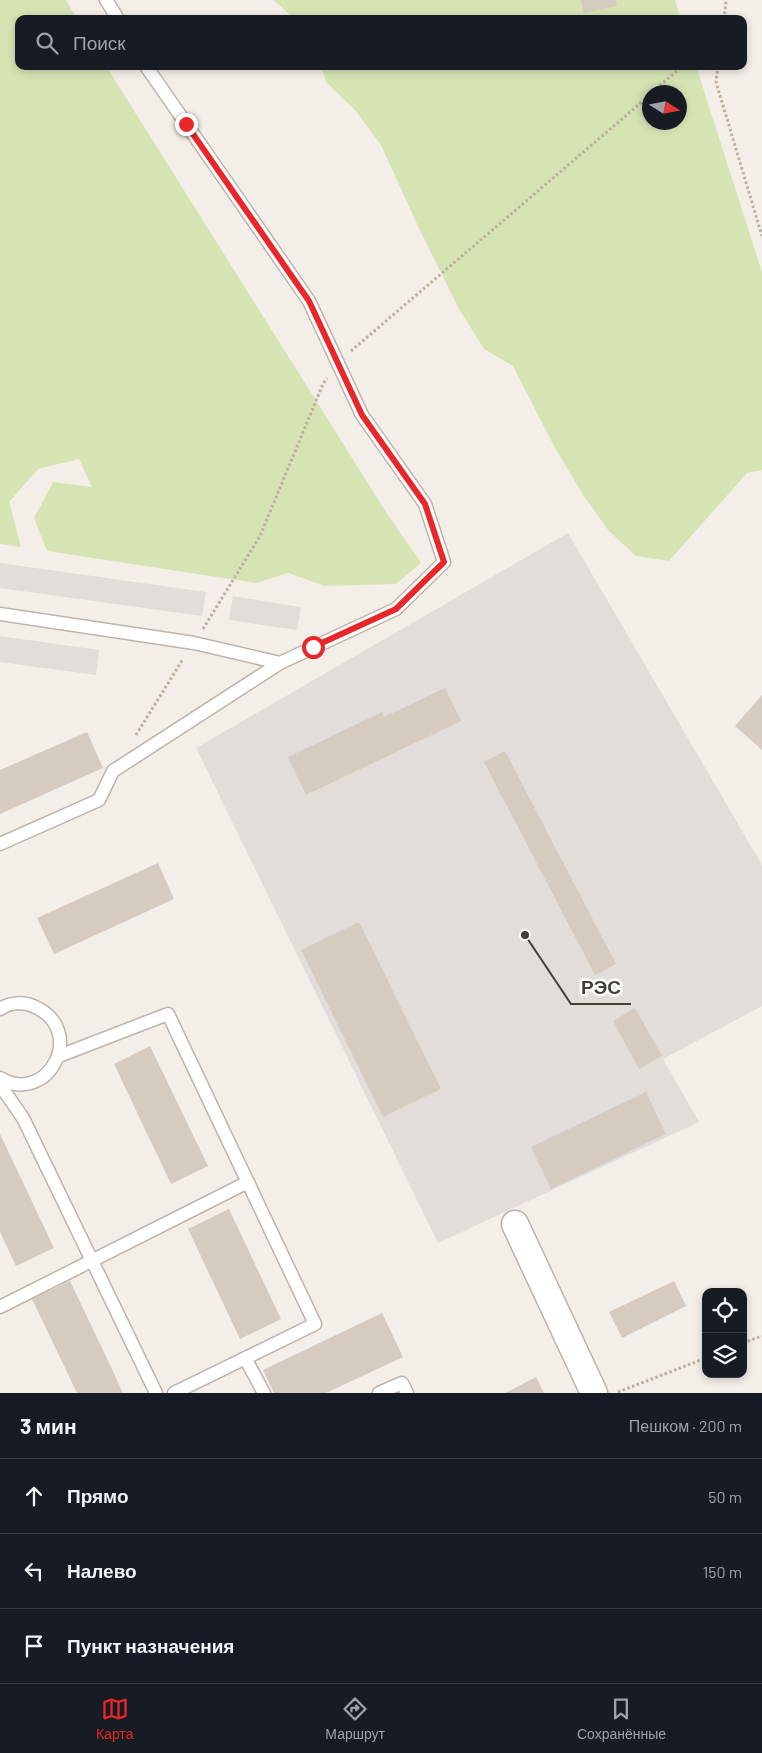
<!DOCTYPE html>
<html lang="ru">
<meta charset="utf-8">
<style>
:root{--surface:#171b24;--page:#20242c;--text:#f1f3f6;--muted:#9ea1a6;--line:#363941;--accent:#ea2728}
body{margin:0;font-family:Barlow,sans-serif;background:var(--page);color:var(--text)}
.controls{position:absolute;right:15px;bottom:15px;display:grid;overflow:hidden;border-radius:10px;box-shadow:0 2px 8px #0003}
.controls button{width:45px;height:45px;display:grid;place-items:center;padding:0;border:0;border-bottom:1px solid var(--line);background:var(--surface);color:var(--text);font:25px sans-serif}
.compass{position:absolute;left:642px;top:85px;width:45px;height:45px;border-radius:50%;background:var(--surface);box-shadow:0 2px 8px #0003;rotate:101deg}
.stop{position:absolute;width:15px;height:15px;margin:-11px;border:4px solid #ea2728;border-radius:50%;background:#fff}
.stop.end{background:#ea2728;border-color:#fff;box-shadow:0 1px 5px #0008}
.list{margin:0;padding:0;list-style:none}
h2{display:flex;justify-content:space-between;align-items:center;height:65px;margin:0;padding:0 20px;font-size:21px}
h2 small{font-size:16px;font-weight:400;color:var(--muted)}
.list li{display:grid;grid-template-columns:32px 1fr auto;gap:15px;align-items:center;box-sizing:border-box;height:75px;padding:0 20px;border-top:1px solid var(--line)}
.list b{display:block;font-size:19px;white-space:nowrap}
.list em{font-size:16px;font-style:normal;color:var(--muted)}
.icon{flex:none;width:28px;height:28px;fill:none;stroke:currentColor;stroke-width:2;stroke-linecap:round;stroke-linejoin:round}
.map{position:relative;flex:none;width:762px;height:1393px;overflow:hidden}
.search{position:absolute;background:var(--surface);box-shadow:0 2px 8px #0003;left:15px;right:15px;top:15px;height:55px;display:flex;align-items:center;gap:12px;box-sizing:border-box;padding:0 18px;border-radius:10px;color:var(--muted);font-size:19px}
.sheet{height:290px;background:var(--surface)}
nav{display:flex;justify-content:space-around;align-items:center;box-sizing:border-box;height:70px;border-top:1px solid var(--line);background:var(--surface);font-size:14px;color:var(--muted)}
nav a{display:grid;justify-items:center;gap:2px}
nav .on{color:var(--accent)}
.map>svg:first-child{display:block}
.industrial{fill:#e2ddd9}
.green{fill:#d6e4b4;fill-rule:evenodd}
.building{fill:#d6cbc1}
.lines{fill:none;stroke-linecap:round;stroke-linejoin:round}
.service-casing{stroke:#bdb4ab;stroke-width:15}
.minor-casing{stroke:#bdb4ab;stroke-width:29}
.path{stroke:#beae9d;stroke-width:3;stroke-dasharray:2.5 2.5;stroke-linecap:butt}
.service{stroke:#fff;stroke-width:12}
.minor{stroke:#fff;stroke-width:26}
.route{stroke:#ea2728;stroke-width:6}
.leader{fill:none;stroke:#453e37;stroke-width:2}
.callout-dot{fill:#453e37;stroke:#fff;stroke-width:2}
.callout-label{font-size:19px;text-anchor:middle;font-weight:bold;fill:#453e37;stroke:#fff;stroke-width:5;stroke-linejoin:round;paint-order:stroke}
</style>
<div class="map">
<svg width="762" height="1393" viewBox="0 0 762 1393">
<rect width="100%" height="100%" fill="#f3eee8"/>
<!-- industrial -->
<path class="industrial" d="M568 533 762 865V1006L663 1059 699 1122 438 1243 196 748Z
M0 563 206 592 202 616 0 588Z
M233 596 301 607 297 630 229 620Z
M0 636 99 650 96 675 0 662Z"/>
<!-- green -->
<path class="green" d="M0 0H66L77 19H19V66H106L384 509 421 563 396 584 325 586 288 573 256 583 47 551 34 518 53 482 92 487 79 459 38 469 9 502 21 547 0 544Z
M274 0H675L681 19H294Z
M321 66H696L762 272V470L747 473 669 561 636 556 609 531 583 495 554 446 513 366 484 349 459 309 417 224 381 145 355 110 326 82ZM680 92V122H650V92Z"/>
<!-- building -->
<path class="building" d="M581 0H616L617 6 584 13Z
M445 688 461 721 306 795 288 757 382 712 384 717Z
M762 695V750L735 726Z
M87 732 103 768 0 814V770Z
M505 751 616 964 595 975 484 762Z
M158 863 174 899 54 954 37 918Z
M359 922 441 1089 383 1117 301 950Z
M635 1008 662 1056 639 1069 613 1021Z
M150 1046 208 1166 171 1184 114 1064Z
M646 1092 666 1134 551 1189 531 1147Z
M0 1134 54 1248 16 1266 0 1232Z
M229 1209 281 1319 240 1339 188 1229Z
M70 1281 111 1367 123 1393H77L32 1299Z
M674 1281 686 1306 622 1338 609 1312Z
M382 1313 403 1357 326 1393H274L263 1370Z
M536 1377 544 1393H505Z"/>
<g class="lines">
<defs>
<path id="service" d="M106 0 118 19
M0 614 194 643 280 663
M0 844 99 800 113 771 280 663 396 609 444 562 425 504 362 415 309 301 146 66
M0 1009C9 1003 23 1001 33 1006 89 1029 48 1107 0 1078
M59 1056 168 1014 315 1324 174 1393
M0 1085 23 1118 156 1393
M0 1307 248 1182
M245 1358 264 1393
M379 1393 402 1383 407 1393"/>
<path id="minor" d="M515 1224 594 1393"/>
</defs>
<!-- service casing -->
<use href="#service" class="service-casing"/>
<!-- minor casing -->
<use href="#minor" class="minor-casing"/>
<!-- path -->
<path class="path" d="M724 19 726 0
M718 66 716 82 762 236
M652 92 683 66
M351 351 650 95
M203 629 260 536 323 384 327 378
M136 735 183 659
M743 1343 762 1336
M618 1392 706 1358"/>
<!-- service -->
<use href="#service" class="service"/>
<!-- minor -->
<use href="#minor" class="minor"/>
</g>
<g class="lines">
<!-- route -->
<path class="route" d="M186 124 309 301 362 415 425 504 444 562 396 609 313 647"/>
</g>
<!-- callouts -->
<path class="leader" d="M525 935L571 1004H631"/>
<circle class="callout-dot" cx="525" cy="935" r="5"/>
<g class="callout-label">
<text x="601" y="994">РЭС</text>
</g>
</svg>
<div class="controls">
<button><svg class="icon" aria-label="locate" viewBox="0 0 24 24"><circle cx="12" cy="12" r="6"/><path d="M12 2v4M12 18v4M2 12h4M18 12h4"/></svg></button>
<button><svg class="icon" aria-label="layers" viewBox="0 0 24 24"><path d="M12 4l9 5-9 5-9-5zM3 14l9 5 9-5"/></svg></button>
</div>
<svg class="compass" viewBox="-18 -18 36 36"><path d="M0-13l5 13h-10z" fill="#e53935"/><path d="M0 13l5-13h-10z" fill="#9ea1a6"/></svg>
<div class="stop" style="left:313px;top:647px"></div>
<div class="stop end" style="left:186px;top:124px"></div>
<div class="search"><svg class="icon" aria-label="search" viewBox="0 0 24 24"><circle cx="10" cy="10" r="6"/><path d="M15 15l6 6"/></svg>Поиск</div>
</div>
<section class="sheet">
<h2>3 мин<small>Пешком · 200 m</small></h2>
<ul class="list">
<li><svg class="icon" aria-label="ahead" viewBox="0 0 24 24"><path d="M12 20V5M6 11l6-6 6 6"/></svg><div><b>Прямо</b></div><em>50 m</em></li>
<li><svg class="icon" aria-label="left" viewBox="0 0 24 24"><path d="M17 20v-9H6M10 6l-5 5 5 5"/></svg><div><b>Налево</b></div><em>150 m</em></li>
<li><svg class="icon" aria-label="arrive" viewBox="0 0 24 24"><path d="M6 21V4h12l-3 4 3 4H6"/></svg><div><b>Пункт назначения</b></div></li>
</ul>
</section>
<nav>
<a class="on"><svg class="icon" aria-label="map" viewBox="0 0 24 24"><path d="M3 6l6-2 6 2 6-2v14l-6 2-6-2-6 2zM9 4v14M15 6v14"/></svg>Карта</a>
<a><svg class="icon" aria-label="directions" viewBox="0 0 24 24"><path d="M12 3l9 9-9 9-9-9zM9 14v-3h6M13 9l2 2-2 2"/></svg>Маршрут</a>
<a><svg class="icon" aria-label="saved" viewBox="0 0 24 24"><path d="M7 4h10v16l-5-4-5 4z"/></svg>Сохранённые</a>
</nav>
